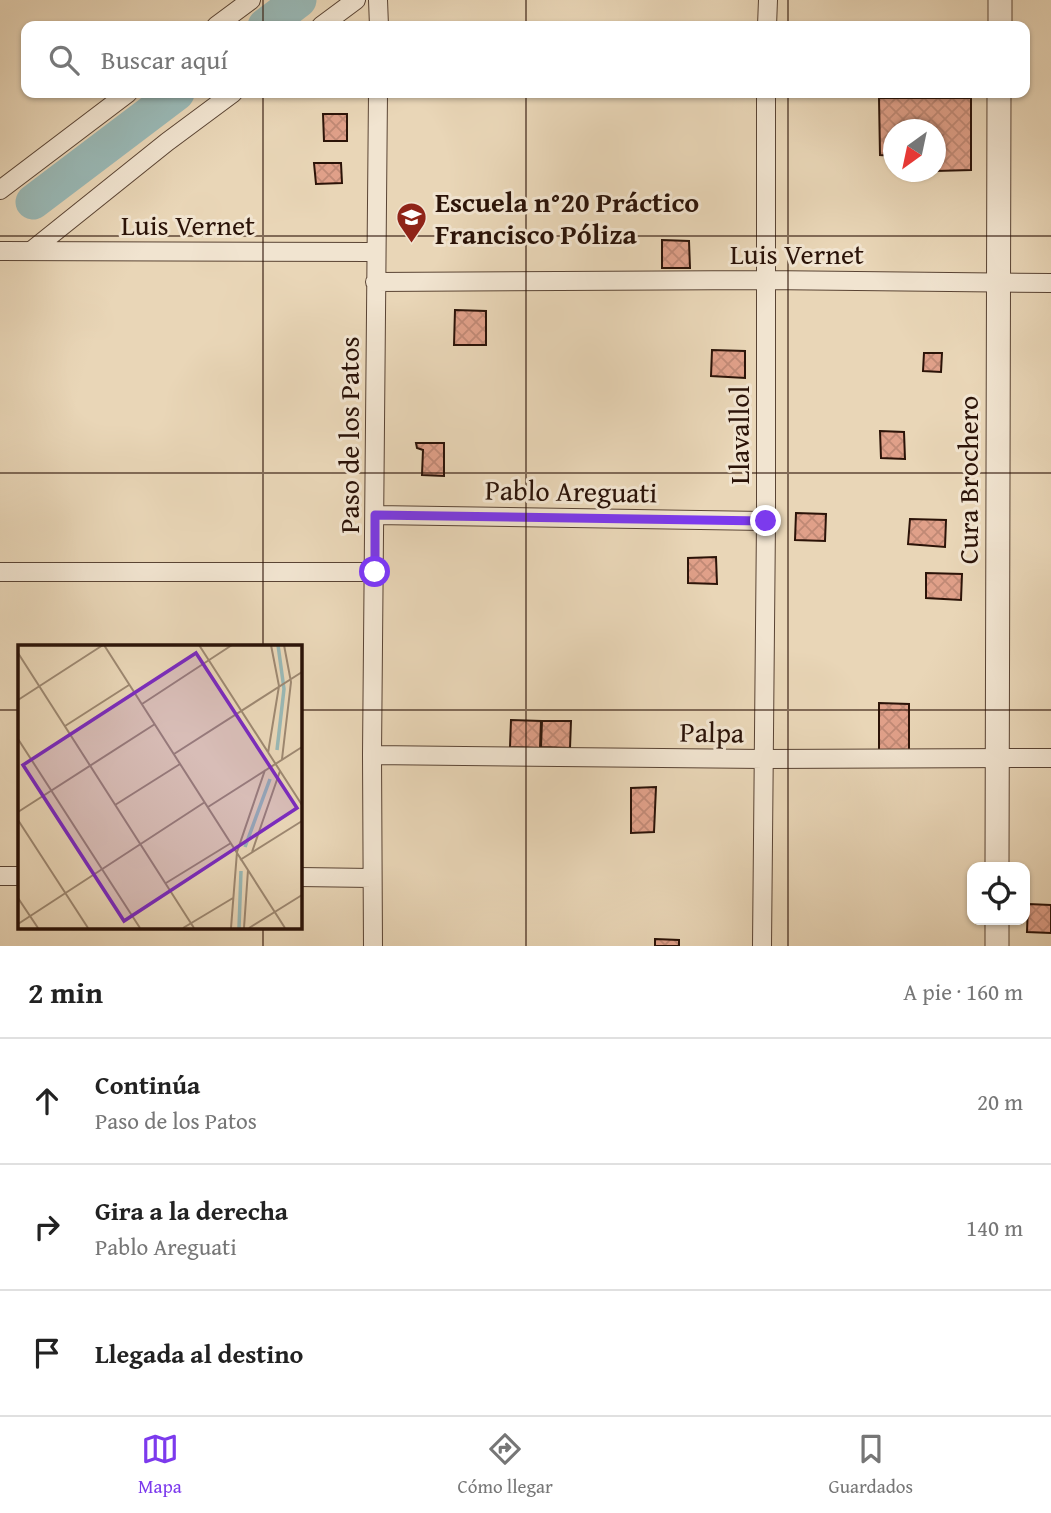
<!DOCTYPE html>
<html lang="es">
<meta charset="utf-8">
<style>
:root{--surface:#fff;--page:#f2f2f2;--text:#222;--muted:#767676;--line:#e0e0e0;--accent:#7c3aed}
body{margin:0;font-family:"Gentium Book Plus",serif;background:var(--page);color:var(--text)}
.controls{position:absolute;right:21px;bottom:21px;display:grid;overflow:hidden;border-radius:14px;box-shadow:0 2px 5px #0004}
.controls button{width:63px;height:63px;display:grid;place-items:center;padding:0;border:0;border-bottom:2px solid var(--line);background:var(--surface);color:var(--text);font:35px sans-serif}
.compass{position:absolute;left:883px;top:119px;width:63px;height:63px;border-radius:50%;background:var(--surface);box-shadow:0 2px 5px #0004;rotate:213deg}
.stop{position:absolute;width:21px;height:21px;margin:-16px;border:5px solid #7c3aed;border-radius:50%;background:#fff}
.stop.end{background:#7c3aed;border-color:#fff;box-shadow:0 2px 7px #0008}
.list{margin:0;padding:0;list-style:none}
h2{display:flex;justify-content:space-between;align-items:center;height:91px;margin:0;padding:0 28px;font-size:30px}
h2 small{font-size:23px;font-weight:400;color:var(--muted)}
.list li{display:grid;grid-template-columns:46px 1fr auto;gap:21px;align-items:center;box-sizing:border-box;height:126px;padding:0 28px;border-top:2px solid var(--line)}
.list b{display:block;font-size:26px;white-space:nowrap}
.list p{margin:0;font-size:23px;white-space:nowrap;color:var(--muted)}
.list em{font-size:23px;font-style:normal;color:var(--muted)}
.icon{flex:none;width:38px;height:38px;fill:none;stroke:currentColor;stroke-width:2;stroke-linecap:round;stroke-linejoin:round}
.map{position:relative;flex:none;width:1051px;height:946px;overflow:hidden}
.search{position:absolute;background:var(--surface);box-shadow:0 2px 5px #0004;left:21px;right:21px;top:21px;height:77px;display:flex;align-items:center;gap:18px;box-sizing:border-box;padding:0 24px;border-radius:14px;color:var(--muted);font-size:26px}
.sheet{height:469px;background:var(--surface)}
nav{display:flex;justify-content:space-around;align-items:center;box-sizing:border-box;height:98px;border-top:2px solid var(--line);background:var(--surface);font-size:19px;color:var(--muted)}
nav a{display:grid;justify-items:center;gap:4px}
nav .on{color:var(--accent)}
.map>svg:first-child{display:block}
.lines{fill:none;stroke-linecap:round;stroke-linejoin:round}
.river{stroke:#99b8b5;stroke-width:35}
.building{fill:url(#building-cross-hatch);stroke:#2b1308;stroke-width:2}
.minor-casing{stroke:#5a4434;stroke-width:20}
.tertiary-casing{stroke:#5a4434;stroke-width:25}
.minor{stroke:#f1e4d0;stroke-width:18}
.tertiary{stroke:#f1e4d0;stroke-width:23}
.route{stroke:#7c3aed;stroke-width:9}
.grid{fill:none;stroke:#2b1308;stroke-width:2;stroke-opacity:0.55}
.labels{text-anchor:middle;stroke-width:6;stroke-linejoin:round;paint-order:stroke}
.poi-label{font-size:28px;font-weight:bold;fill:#2b1308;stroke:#f1e4d0;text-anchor:start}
.street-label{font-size:28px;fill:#2b1308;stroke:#f1e4d0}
.inset-river{fill:none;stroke:#99b8b5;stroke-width:3.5}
.inset-road{fill:none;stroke:#9d8871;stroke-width:2}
.view{fill:#7b2cbf;fill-opacity:0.15;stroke:#7b2cbf;stroke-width:3.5}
.inset-edge{fill:none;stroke:#2b1308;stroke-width:3.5}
</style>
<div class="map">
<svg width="1051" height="946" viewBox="0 0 1051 946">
<defs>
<pattern id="building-cross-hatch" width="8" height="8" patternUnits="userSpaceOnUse" patternTransform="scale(1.75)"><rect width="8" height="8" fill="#e0a089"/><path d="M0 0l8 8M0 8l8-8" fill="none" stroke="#c08975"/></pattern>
</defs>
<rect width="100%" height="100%" fill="#e9d6b7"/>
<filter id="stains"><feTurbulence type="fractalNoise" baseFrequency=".00286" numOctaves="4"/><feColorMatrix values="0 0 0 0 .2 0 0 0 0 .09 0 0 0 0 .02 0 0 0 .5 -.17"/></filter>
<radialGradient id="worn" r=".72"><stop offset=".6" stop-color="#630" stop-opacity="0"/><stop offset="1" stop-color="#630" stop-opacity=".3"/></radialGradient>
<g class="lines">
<!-- river -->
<path class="river" d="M265 26 299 0
M33 202 177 93"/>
</g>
<!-- building -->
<path class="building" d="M879 98H971V170L936 171V130H894V156L880 155Z
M323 114H347V141H324Z
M314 163H341L342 183 316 184Z
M662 240 689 241 690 268H662Z
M455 310 486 311V345H454Z
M712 350 745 351V378L711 376Z
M924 353H942L941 372 923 371Z
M880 431 904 432 905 459 881 458Z
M416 443H444V476L422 475 423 450 417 448Z
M796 513 826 514 825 541 795 540Z
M910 519 946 520 945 547 908 544Z
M716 557 717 584 688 583V558Z
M926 573 962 574 961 600 926 598Z
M879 703 909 704V755L879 754Z
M511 720 541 721 540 748 510 747Z
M542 721H571L570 748 541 747Z
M656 787 654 832 631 833V788Z
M1028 904 1051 905V933L1027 932Z
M655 939 679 940V946H655Z"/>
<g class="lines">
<defs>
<path id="minor" d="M378 0 379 26
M216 26 251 0
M321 26 356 0
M767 26 768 0
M0 190 128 93
M0 251 375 252
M31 251 167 142 233 93
M375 282 765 280 1051 283
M375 515 766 521
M0 572H375
M372 755 764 759 1051 758
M0 876H19
M299 877 372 878
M373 946 372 755 378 93
M762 946 766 521V93"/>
<path id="tertiary" d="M1000 26V0
M997 867 999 93
M997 946V920"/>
</defs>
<!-- minor casing -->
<use href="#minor" class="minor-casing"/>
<!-- tertiary casing -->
<use href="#tertiary" class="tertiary-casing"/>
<!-- minor -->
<use href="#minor" class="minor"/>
<!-- tertiary -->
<use href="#tertiary" class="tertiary"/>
</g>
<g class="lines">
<!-- route -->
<path class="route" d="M375 572V515L766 521"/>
</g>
<!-- grid -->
<path class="grid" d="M263 0V26M526 0V26M788 0V26M263 93V647M526 93V946M788 93V946M0 236H1051M0 473H1051M0 710H19M299 710H1051M263 927V946"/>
<!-- icons -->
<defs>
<symbol id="school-pin" viewBox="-11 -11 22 30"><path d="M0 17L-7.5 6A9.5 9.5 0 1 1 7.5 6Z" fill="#8f2418" stroke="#f1e4d0"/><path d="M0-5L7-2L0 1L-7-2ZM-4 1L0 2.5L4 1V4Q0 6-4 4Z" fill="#fff"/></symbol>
</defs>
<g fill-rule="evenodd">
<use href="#school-pin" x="394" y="200" width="35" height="47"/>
</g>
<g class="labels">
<!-- poi labels -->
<g class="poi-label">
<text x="435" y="212">Escuela n°20 Práctico<tspan x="435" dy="32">Francisco Póliza</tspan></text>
</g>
<!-- street labels -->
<g class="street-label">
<text x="188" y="235">Luis Vernet</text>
<text x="797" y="264">Luis Vernet</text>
<text transform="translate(349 435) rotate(-90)" y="10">Paso de los Patos</text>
<text transform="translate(739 435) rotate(-90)" y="10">Llavallol</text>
<text transform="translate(968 480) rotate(-90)" y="10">Cura Brochero</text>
<text transform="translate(571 491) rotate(1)" y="10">Pablo Areguati</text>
<text transform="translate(712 732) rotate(1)" y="10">Palpa</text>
</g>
</g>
<!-- overview -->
<g transform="translate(18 645)">
<rect width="284" height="284" fill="#e9d6b7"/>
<path class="inset-river" d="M259 105 266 44 260 0M227 202 252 134M221 283 223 226"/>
<path class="inset-road" d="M86 0 267 283M181 0 284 160M0 8 176 283M0 55 85 0M124 59 214 0M47 81 111 40M0 94 122 283M250 108 261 41 253 0M156 109 284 27M264 114 273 37 266 0M97 160 162 119M190 162 284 102M0 167 137 79M0 175 70 283M234 207 262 126M222 215 284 176M148 238 213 198M0 253 20 283M0 279 187 157M165 283 215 253M213 283 219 207 247 125M226 283 230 225M231 283 284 250"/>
<path class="view" d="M178 8 279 163 106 276 5 120Z"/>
<rect width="284" height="284" class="inset-edge"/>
</g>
<rect width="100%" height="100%" filter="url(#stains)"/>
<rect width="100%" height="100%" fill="url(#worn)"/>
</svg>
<div class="controls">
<button><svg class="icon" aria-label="locate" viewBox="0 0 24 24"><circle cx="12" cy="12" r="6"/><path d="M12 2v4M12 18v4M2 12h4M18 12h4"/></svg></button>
</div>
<svg class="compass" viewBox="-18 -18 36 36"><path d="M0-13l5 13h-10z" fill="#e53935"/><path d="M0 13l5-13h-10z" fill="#767676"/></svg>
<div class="stop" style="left:375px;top:572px"></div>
<div class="stop end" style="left:766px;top:521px"></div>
<div class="search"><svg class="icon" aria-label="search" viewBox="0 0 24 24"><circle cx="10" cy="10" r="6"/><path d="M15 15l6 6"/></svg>Buscar aquí</div>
</div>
<section class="sheet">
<h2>2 min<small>A pie · 160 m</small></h2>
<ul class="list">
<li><svg class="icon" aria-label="ahead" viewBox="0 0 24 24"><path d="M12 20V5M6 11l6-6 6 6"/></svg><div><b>Continúa</b><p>Paso de los Patos</p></div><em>20 m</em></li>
<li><svg class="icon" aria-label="right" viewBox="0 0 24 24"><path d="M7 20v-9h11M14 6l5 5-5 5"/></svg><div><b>Gira a la derecha</b><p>Pablo Areguati</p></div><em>140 m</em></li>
<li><svg class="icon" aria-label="arrive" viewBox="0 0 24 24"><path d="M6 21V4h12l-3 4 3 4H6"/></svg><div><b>Llegada al destino</b></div></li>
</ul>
</section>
<nav>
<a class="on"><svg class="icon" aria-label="map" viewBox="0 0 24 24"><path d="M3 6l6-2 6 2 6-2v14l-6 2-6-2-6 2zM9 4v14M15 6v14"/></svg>Mapa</a>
<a><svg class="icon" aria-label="directions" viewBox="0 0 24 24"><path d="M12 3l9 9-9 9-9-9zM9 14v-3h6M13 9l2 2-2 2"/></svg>Cómo llegar</a>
<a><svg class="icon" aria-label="saved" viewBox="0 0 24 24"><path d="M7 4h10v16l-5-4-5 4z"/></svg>Guardados</a>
</nav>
